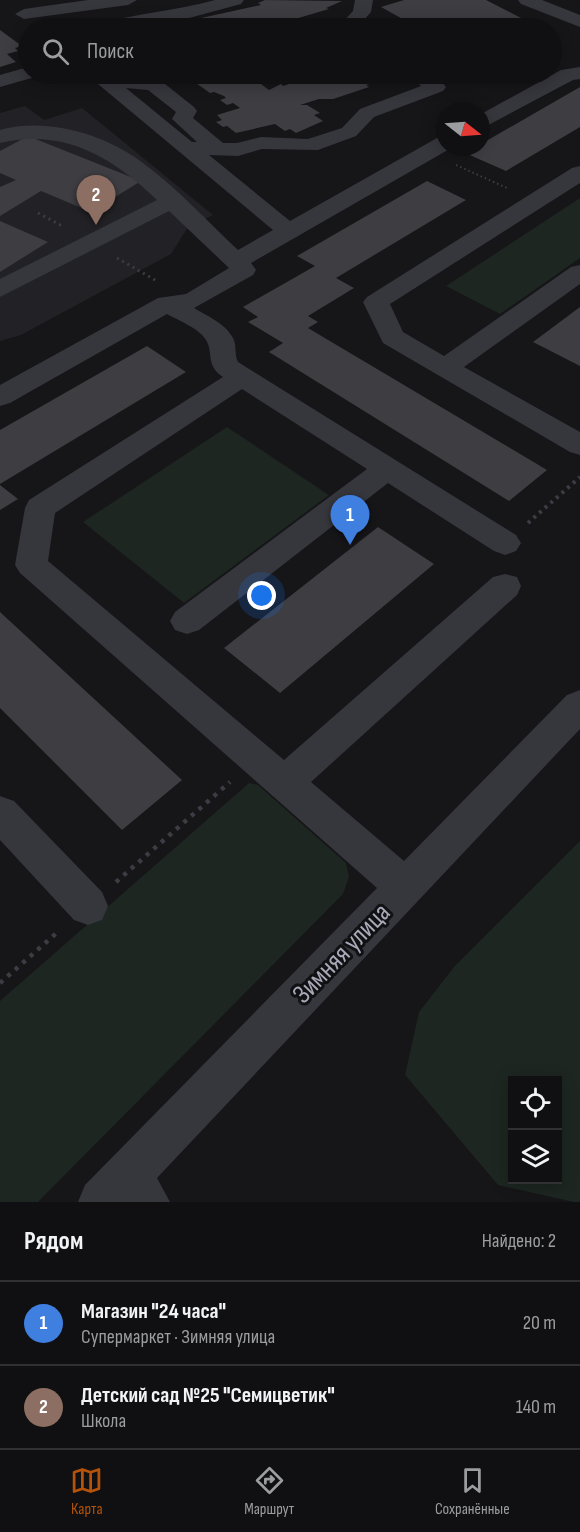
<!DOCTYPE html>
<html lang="ru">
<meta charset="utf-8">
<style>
:root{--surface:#101012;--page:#1e1e20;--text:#f1f3f6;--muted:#9c9d9f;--line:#303032;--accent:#b45309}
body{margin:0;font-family:"Sofia Sans Condensed",sans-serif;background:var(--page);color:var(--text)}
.controls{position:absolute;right:18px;bottom:18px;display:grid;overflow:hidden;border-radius:0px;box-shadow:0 3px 15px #0003}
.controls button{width:54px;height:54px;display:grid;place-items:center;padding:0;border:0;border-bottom:2px solid var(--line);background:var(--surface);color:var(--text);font:30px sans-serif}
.compass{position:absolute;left:436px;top:102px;width:54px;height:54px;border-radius:50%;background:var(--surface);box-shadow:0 3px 15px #0003;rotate:107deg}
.you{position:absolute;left:262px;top:596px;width:21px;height:21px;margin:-15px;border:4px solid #fff;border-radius:50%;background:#1a73e8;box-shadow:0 0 0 9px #1a73e833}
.badge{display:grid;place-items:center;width:39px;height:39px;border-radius:50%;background:var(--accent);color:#fff;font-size:20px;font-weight:700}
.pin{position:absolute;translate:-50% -50px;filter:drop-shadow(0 2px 3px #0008)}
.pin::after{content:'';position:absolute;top:32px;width:21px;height:18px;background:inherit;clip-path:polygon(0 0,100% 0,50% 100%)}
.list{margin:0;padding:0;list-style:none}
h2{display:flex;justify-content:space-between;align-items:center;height:78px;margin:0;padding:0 24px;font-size:26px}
h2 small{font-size:20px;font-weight:400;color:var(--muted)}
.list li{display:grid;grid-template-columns:39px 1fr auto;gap:18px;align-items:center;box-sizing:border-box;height:84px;padding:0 24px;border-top:2px solid var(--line)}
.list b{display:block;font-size:22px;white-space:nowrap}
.list p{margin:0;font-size:20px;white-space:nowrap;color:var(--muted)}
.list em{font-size:20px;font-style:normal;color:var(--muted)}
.icon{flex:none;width:33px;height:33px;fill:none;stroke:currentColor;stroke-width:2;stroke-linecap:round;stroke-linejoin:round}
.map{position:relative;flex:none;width:580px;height:1202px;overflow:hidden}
.search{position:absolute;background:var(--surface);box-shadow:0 3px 15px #0003;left:18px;right:18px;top:18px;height:66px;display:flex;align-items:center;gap:15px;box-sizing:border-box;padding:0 21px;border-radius:33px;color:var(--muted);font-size:22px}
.sheet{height:246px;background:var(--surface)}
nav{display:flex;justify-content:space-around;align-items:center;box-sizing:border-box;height:84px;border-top:2px solid var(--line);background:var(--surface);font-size:16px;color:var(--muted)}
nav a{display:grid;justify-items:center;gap:3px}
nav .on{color:var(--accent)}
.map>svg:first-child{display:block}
.built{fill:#222125}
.green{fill:#1d2620;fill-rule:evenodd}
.building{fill:#3d3d42}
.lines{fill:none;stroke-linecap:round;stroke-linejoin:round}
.path-far3{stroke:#3c3d44;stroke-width:2;stroke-dasharray:1.5 3;stroke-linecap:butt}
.path-far2{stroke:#3c3d44;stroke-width:3;stroke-dasharray:2 4;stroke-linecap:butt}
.path-far1{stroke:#3c3d44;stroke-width:4;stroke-dasharray:3 4.5;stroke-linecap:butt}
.path{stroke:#3c3d44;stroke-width:4.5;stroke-dasharray:4 6;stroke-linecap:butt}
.minor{fill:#36363d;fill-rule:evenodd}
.labels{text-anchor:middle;stroke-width:6;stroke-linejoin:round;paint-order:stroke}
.near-street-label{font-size:27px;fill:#a7a9b8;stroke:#111013}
</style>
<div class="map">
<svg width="580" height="1202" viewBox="0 0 580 1202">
<rect width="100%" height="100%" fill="#161518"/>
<!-- built -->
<path class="built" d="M25 106 44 120 82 108 213 215 188 227 171 254 21 335 0 341V113Z"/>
<!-- green -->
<path class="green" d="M580 198V258L500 314 446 286Z
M227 427 329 495 184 603 83 522Z
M249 783 258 785 346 863 349 877 343 894 38 1202H0V1001Z
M580 841V1202H574L498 1185 405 1075 419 1012 454 967ZM558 1080V1180H512V1080Z"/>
<!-- building -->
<path class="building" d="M265 0 342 1 326 8 329 9 295 19 272 22 275 24 264 27 267 28H181L197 23 194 22 203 19 201 18 261 5 258 3Z
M404 0H486L523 19 493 28 484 26 476 28H402L397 26 408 22 381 7Z
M0 30 22 46 15 48 18 51 7 54 16 62 0 67Z
M183 74H258L267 83 261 84 269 90 281 84 283 86 298 81 294 78 310 74 387 75 374 79 378 82 366 85 369 87 333 99H319L300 105H307L320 113 314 115 323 121 296 133 290 129 285 131 275 124 236 133 227 126 223 127 216 122 222 120 217 115 240 108 233 103 227 105 220 100 226 98 224 96 214 92 210 93Z
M580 87V127L506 171 465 153 481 147V144Z
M28 136 141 181 91 212 41 191 0 216V187L16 180 0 173V151Z
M427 181 466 200 336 278 354 288 308 316 318 322 308 328 547 470 509 501 269 352 283 343 248 322 258 317 243 307 315 266 297 256Z
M0 221 48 242 0 272Z
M580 307V366L533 342Z
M147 346 186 372 0 484V430Z
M0 485 18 499 0 510Z
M378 527 434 564 280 693 224 648Z
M0 612 182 780 122 830 0 708Z"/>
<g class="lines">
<!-- path-far3 -->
<path class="path-far3" d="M552 34V56
M456 165 507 188"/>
<!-- path-far2 -->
<path class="path-far2" d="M38 213 64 227
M117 258 155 280"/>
<!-- path-far1 -->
<path class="path-far1" d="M528 523 580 477"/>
<!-- path -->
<path class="path" d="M116 882 230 782
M0 983 60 930"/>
<!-- minor -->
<path class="minor" d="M88 0H137L128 5 24 19 15 14 24 9Z
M215 0H244L241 4 178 21 137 24 123 28H96L98 24C137 13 176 11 215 0Z
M355 0H373L371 12 357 28H305L314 22 341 24 353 11Z
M518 0H542L580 15V27L521 4Z
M28 67V74H37L35 77 0 87V75Z
M580 67V79L573 80 481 129V114L561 70Z
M86 74H107L160 80 194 107 197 111 193 118 223 143H237L261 137 308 139 342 128 360 109 421 86 409 74C424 74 436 73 446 87L443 91 374 117 356 136 318 150 262 149 238 156 209 155 290 221 437 138 445 137V147H453L251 263 256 270 253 275 194 308C207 316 225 323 233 338 237 345 234 354 238 362L516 535 521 543 516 551 505 555 494 551 388 483 199 630 187 634 175 630 170 621 175 612 367 469 242 389 55 513 48 561 284 760 493 577 505 574 517 577 521 586 517 595 311 782 404 861 567 695 580 690V729L157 1178 170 1202H78L85 1185 377 888 20 573 15 565 25 508 29 500 223 377C205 365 214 353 206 340 200 329 178 320 167 314L10 403 0 406V385L158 298 186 294 229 268 169 211 0 297V279L157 200C112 157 64 128 0 143V130C46 117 105 134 143 163 177 188 207 221 238 250L273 230ZM126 88 148 90 176 112 172 119 197 142H192Z
M580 166V183L390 304 403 332 444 356 571 267 580 265V284L464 367 580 432V455L570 452 383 343 363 302 367 297 572 168Z
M0 796 14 801 102 892 108 906 102 920 88 925 74 920 0 840Z"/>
</g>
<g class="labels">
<!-- near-street labels -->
<g class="near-street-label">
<text transform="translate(341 953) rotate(-46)" y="9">Зимняя улица</text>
</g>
</g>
</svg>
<div class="controls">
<button><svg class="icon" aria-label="locate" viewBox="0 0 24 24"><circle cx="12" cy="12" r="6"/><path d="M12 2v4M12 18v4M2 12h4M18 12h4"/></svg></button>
<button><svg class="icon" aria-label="layers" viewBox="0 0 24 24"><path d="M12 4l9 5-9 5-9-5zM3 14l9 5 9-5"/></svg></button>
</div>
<svg class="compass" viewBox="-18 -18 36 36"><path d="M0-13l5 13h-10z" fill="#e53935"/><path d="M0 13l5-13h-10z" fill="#9c9d9f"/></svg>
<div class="you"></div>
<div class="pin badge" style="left:350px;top:545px;background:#3f7fe0">1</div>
<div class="pin badge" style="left:96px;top:225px;background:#8d6e63">2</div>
<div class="search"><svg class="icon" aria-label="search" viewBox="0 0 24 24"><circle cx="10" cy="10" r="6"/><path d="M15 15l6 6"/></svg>Поиск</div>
</div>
<section class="sheet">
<h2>Рядом<small>Найдено: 2</small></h2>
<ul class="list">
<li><span class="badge" style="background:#3f7fe0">1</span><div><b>Магазин &quot;24 часа&quot;</b><p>Супермаркет · Зимняя улица</p></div><em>20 m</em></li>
<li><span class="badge" style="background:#8d6e63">2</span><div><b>Детский сад №25 &quot;Семицветик&quot;</b><p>Школа</p></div><em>140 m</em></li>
</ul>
</section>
<nav>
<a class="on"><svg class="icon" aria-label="map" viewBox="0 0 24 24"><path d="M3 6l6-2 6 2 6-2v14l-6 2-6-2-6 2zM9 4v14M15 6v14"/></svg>Карта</a>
<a><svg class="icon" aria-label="directions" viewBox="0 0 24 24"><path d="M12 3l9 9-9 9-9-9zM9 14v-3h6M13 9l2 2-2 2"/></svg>Маршрут</a>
<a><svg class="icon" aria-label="saved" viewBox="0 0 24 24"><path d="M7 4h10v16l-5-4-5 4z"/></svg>Сохранённые</a>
</nav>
